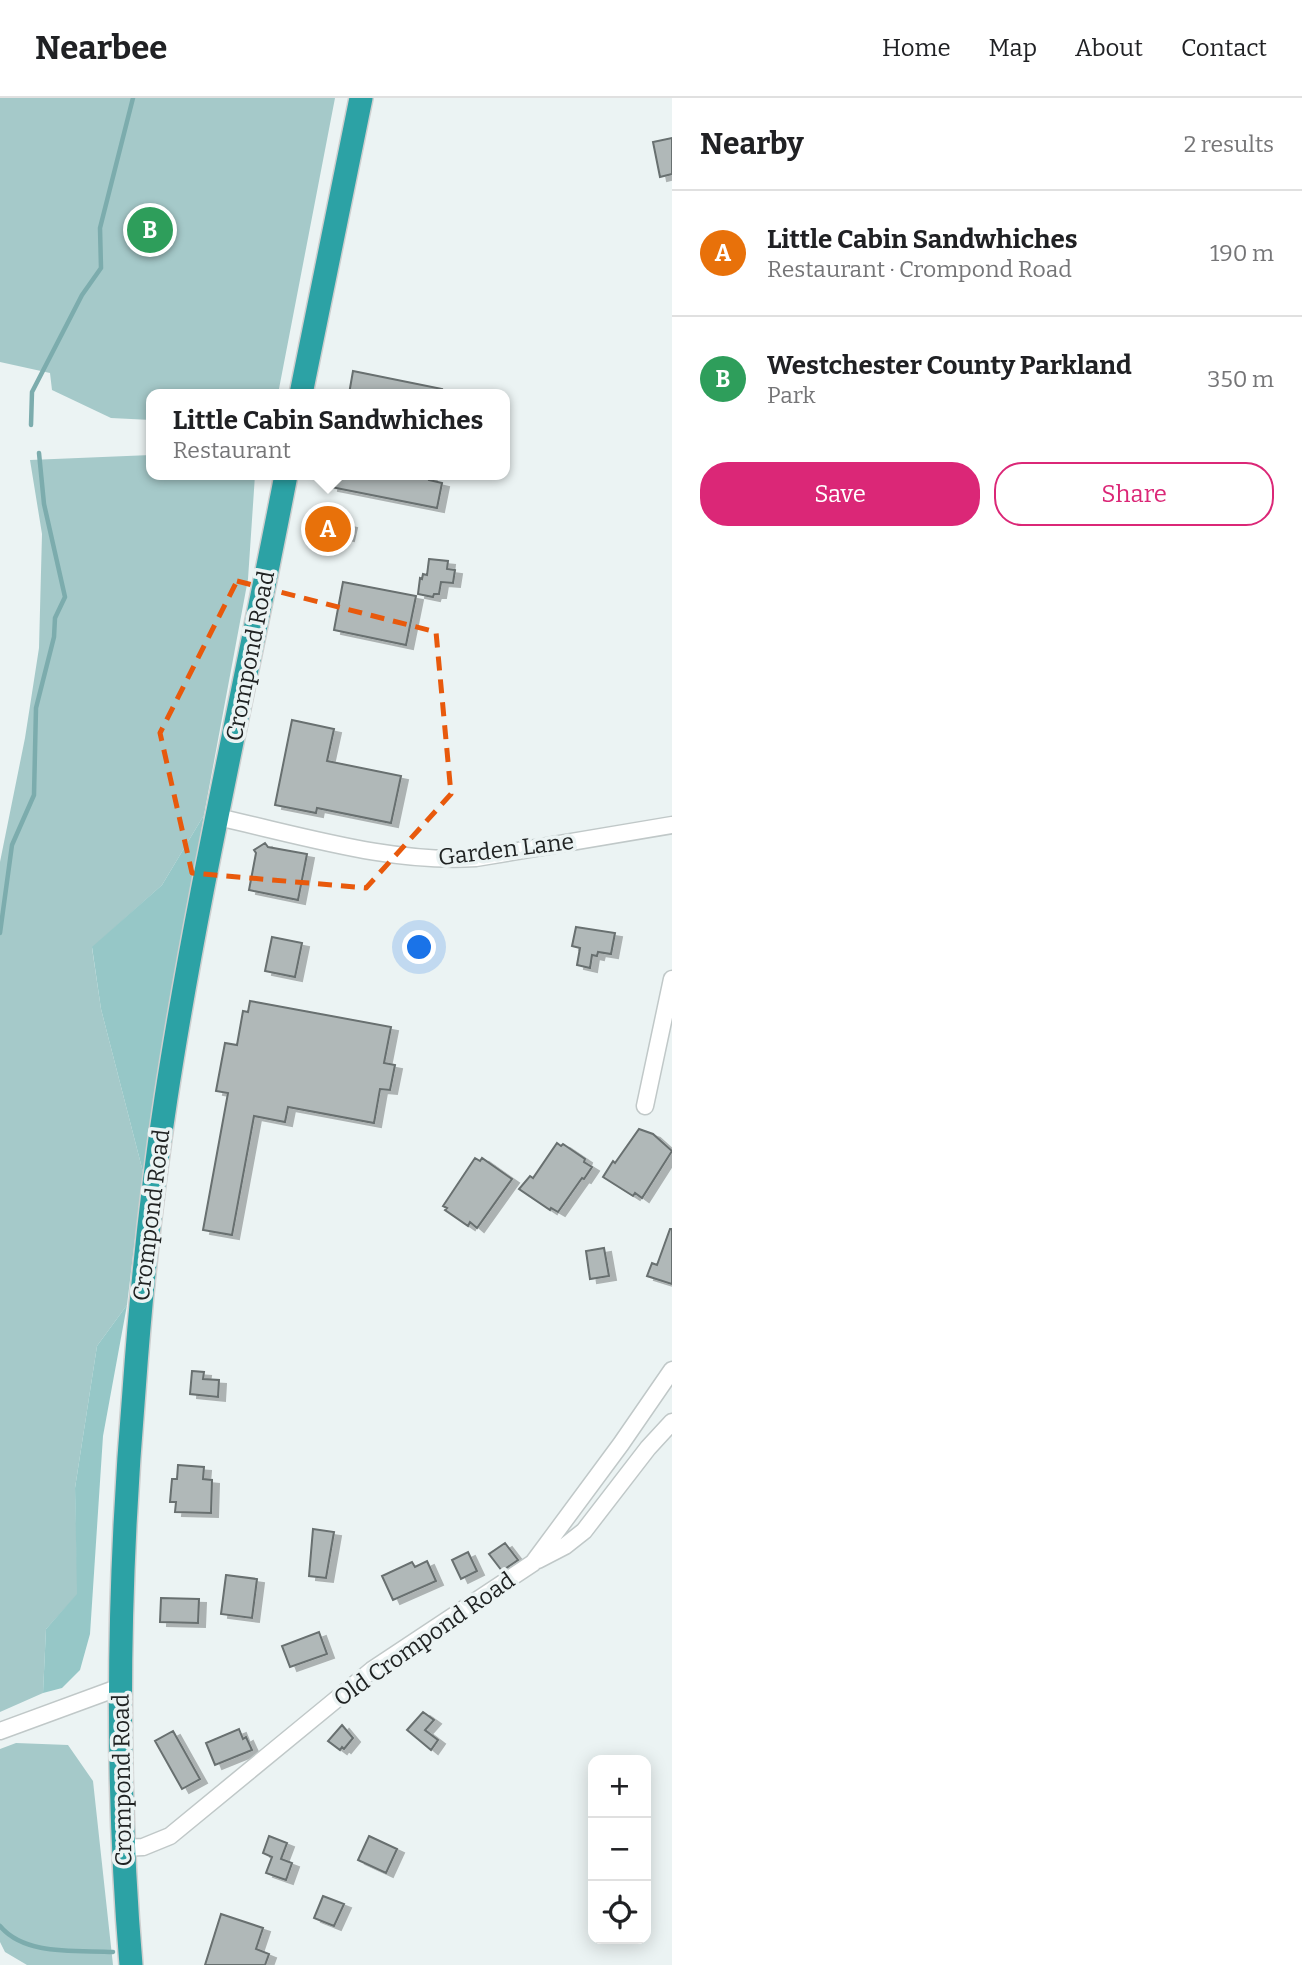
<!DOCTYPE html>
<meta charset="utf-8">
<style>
:root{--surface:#fff;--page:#f6f6f6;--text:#202124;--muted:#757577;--line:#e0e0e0;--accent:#db2777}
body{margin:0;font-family:Bitter,serif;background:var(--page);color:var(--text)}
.controls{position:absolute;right:21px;bottom:21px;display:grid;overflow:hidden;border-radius:14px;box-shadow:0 4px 18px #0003}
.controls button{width:63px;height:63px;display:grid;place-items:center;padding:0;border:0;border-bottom:2px solid var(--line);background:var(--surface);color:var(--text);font:35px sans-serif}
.you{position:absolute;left:420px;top:850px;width:24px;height:24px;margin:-18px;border:5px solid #fff;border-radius:50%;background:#1a73e8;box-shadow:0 0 0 10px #1a73e833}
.badge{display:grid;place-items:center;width:46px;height:46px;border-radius:50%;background:var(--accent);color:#fff;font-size:23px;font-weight:700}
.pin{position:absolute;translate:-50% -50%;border:4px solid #fff;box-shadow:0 2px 7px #0006}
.popup{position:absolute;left:146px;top:291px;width:364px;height:91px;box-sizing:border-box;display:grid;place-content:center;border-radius:14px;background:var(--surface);filter:drop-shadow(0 2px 5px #0005);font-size:23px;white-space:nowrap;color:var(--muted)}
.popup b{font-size:26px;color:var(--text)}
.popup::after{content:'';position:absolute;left:50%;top:100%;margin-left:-14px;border:14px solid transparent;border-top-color:var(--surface)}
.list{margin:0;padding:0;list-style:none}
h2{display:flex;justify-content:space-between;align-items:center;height:91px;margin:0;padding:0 28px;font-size:30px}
h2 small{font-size:23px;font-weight:400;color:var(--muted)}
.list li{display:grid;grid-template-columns:46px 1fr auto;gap:21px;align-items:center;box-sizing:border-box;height:126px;padding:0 28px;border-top:2px solid var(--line)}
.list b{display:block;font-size:26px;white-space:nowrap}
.list p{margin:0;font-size:23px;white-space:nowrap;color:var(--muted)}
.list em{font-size:23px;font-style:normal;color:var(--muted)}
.actions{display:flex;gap:14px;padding:21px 28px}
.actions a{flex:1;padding:16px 0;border:2px solid var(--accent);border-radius:28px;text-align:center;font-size:24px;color:var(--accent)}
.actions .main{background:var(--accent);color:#fff}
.icon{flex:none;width:38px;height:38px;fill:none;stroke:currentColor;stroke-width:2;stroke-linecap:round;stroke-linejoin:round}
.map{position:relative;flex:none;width:672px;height:1867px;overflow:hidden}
header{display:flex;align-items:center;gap:42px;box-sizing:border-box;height:98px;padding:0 35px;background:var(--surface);border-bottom:2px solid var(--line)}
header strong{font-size:33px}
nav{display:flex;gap:38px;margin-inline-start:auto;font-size:24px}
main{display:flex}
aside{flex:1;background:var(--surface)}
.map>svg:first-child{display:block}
.green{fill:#a5c9c9}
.forest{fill:#96c7c7}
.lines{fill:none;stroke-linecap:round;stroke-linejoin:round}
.stream{stroke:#7cacad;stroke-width:4.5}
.building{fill:#b0b8b8;stroke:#686f6f;stroke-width:2;filter:url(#shadow)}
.minor-casing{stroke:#c0c8c8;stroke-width:19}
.highway-casing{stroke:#cecfcf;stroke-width:26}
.minor{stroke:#fff;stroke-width:16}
.highway{stroke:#2ca2a5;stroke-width:23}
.marked{fill:none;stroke:#e8590c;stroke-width:5;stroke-dasharray:14 9;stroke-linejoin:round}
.labels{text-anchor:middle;stroke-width:7;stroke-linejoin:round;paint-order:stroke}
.street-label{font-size:23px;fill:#202323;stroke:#ebf3f3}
</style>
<header>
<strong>Nearbee</strong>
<nav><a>Home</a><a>Map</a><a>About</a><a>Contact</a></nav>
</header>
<main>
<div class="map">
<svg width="672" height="1867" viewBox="0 0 672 1867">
<defs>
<filter id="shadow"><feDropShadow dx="7" dy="4" stdDeviation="0" flood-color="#0004"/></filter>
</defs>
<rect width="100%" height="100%" fill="#ebf3f3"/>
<!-- green -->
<path class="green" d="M0 0H335L278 296H151V322L111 320 52 292 50 275 0 264Z
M151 357V377H255L248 481 204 717 162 787 92 850 101 911 143 1074 127 1207 97 1248 75 1390 78 1496 46 1531 43 1595 0 1614V764L25 640 39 550 42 436 30 362Z
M16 1645 68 1647 93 1683 113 1867H27L5 1854 0 1844V1651Z"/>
<!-- forest -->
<path class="forest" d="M204 717 143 1074 101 911 92 849 162 787Z
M127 1207 103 1338 90 1536 80 1572 62 1590 43 1595 46 1531 77 1496 75 1390 97 1248Z"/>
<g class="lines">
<!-- stream -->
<path class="stream" d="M31 327 32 294 82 197 101 170 100 130 133 0
M0 835 12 747 34 697 36 610 54 539 55 520 65 499 44 406 39 355
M0 1828C25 1858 76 1852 113 1854"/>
</g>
<!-- building -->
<path class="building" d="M672 40V76L660 79 653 44Z
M353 273 442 291 441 296H349Z
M333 377H430L429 382 442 385 437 410 331 389Z
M323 419 350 426 347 439 332 435 331 440 319 437Z
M429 461 448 463 447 471 455 472 453 485 441 484 439 496H434L433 499 418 496 420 480 422 481 423 476 427 477Z
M343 484 416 498 406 547 334 532Z
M292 622 334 631 327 663 401 678 391 725 317 710 316 715 275 707Z
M265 745 268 749 307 756 298 802 249 792 256 755 254 752Z
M576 829 615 835 611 856 598 854 597 858 592 857 590 870 577 867 580 850 572 848Z
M272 839 302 845 295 879 265 873Z
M250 903 391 929 384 965 395 967 390 992 380 991 374 1025 288 1009 285 1024 254 1018 232 1137 203 1132 228 995 216 993 225 945 237 947 243 913 248 914Z
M639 1031 653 1036 672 1053 642 1100 635 1095 633 1098 603 1079 613 1063 615 1065Z
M557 1045 561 1048 563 1046 585 1061 584 1064 592 1069 584 1081 582 1080 558 1114 551 1110 550 1112 519 1091 530 1078 533 1080Z
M475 1060 480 1063 482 1060 512 1081 477 1130 470 1124 468 1128 445 1112 447 1110 443 1108Z
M670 1131H672V1186L647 1178 652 1165 657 1167Z
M604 1150 609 1178 590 1181 586 1153Z
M192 1273 204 1274 203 1281 219 1282 218 1299 190 1296Z
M178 1367 204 1369 203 1381 212 1382 211 1415 175 1414 176 1404H170L172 1381H177Z
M313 1431 334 1434 326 1480 309 1478Z
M505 1445 518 1462 502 1473 489 1456Z
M468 1454 477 1473 461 1481 452 1462Z
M427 1463 436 1483 393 1502 382 1478 412 1464 415 1469Z
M226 1477 257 1481 252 1520 221 1516Z
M161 1500 199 1501 198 1525 160 1524Z
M319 1534 327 1556 290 1569 282 1548Z
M423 1614 434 1622 425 1632 438 1642 431 1652 407 1632Z
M342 1627 353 1640 344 1651 342 1649 340 1652 328 1643Z
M239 1631 243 1641 246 1639 252 1652 215 1667 206 1645Z
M173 1633 200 1681 182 1691 155 1643Z
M269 1738 287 1745 281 1761 292 1765 286 1782 266 1775 272 1759 263 1755Z
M369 1738 397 1751 386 1775 358 1762Z
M323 1798 344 1806 334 1828 314 1820Z
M221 1816 263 1830 256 1851 269 1856 265 1867H205Z"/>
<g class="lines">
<defs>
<path id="minor" d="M217 719C300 737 392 766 476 760L672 727
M645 1008 672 881
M538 1462 565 1448 584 1433 648 1350 672 1324
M0 1633 120 1589
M123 1750 143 1749 170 1738 372 1572 533 1465 621 1346 672 1272"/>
<path id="highway" d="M301 296 361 0
M131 1867C115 1676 118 1484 134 1293 141 1195 151 1097 166 1000 198 791 246 585 286 377"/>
</defs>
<!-- minor casing -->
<use href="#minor" class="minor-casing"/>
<!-- highway casing -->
<use href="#highway" class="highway-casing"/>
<!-- minor -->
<use href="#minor" class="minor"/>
<!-- highway -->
<use href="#highway" class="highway"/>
</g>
<!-- marked area -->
<path class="marked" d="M237 483 436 534 451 696 366 790 192 775 160 635Z"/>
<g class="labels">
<!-- street labels -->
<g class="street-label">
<text transform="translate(250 558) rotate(-79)" y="8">Crompond Road</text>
<text transform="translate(506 751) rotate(-7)" y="8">Garden Lane</text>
<text transform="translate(151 1117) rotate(-83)" y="8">Crompond Road</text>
<text transform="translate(424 1541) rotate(-35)" y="8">Old Crompond Road</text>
<text transform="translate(122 1682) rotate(-91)" y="8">Crompond Road</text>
</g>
</g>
</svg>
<div class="controls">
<button>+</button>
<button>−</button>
<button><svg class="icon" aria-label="locate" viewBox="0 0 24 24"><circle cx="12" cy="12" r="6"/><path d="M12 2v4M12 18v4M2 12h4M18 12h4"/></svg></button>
</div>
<div class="you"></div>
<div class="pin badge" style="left:328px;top:431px;background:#e8710a">A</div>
<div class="popup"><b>Little Cabin Sandwhiches</b>Restaurant</div>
<div class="pin badge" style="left:150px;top:132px;background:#2e9e5b">B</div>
</div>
<aside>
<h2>Nearby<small>2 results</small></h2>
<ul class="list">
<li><span class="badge" style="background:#e8710a">A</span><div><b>Little Cabin Sandwhiches</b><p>Restaurant · Crompond Road</p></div><em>190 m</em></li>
<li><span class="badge" style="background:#2e9e5b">B</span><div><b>Westchester County Parkland</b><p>Park</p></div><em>350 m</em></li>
</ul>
<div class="actions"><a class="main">Save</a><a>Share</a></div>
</aside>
</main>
